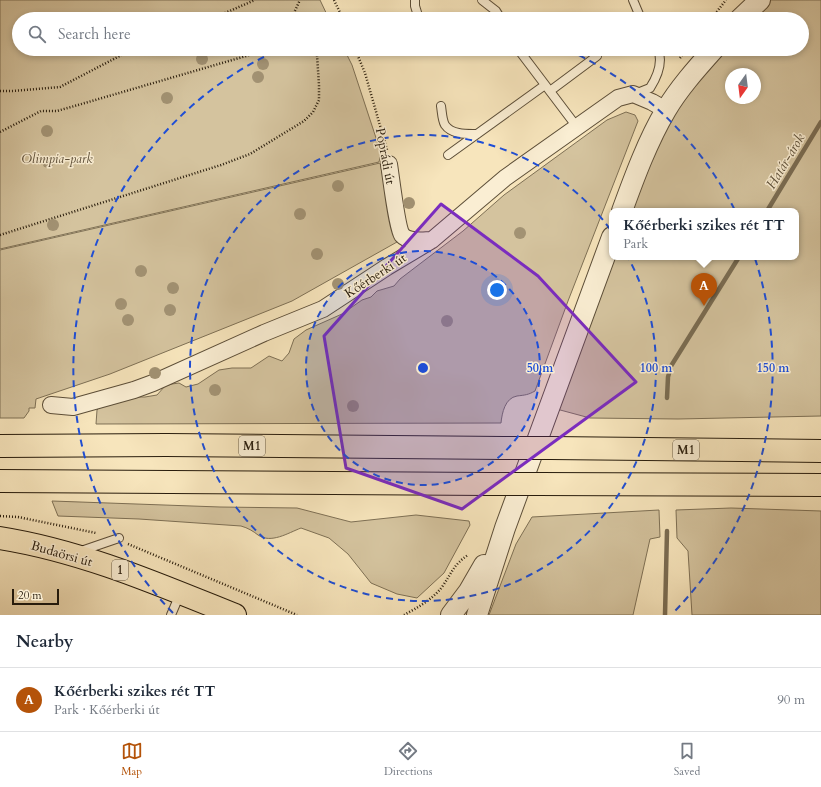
<!DOCTYPE html>
<meta charset="utf-8">
<style>
:root{--surface:#fff;--page:#f2f2f3;--text:#1f2937;--muted:#747a83;--line:#e0e1e3;--accent:#b45309}
body{margin:0;font-family:Cardo,serif;background:var(--page);color:var(--text)}
.compass{position:absolute;left:725px;top:68px;width:36px;height:36px;border-radius:50%;background:var(--surface);box-shadow:0 2px 6px #0003;rotate:194deg}
.scale{position:absolute;left:12px;bottom:10px;width:47px;box-sizing:border-box;padding-left:4px;border:2px solid #281c0c;border-top:0;font-size:11px;line-height:14px;white-space:nowrap;color:#281c0c;-webkit-text-stroke:3px #faeed3;paint-order:stroke}
.you{position:absolute;left:497px;top:290px;width:14px;height:14px;margin:-10px;border:3px solid #fff;border-radius:50%;background:#1a73e8;box-shadow:0 0 0 6px #1a73e833}
.badge{display:grid;place-items:center;width:26px;height:26px;border-radius:50%;background:var(--accent);color:#fff;font-size:13px;font-weight:700}
.pin{position:absolute;translate:-50% -33px;filter:drop-shadow(0 1px 2px #0008)}
.pin::after{content:'';position:absolute;top:21px;width:14px;height:12px;background:inherit;clip-path:polygon(0 0,100% 0,50% 100%)}
.popup{position:absolute;left:609px;top:208px;width:190px;height:52px;box-sizing:border-box;display:grid;place-content:center;border-radius:8px;background:var(--surface);filter:drop-shadow(0 1px 3px #0005);font-size:13px;white-space:nowrap;color:var(--muted)}
.popup b{font-size:15px;color:var(--text)}
.popup::after{content:'';position:absolute;left:50%;top:100%;margin-left:-8px;border:8px solid transparent;border-top-color:var(--surface)}
.list{margin:0;padding:0;list-style:none}
h2{display:flex;justify-content:space-between;align-items:center;height:52px;margin:0;padding:0 16px;font-size:17px}
h2 small{font-size:13px;font-weight:400;color:var(--muted)}
.list li{display:grid;grid-template-columns:26px 1fr auto;gap:12px;align-items:center;box-sizing:border-box;height:64px;padding:0 16px;border-top:1px solid var(--line)}
.list b{display:block;font-size:15px;white-space:nowrap}
.list p{margin:0;font-size:13px;white-space:nowrap;color:var(--muted)}
.list em{font-size:13px;font-style:normal;color:var(--muted)}
.icon{flex:none;width:22px;height:22px;fill:none;stroke:currentColor;stroke-width:2;stroke-linecap:round;stroke-linejoin:round}
.map{position:relative;flex:none;width:821px;height:615px;overflow:hidden}
.search{position:absolute;background:var(--surface);box-shadow:0 2px 6px #0003;left:12px;right:12px;top:12px;height:44px;display:flex;align-items:center;gap:10px;box-sizing:border-box;padding:0 14px;border-radius:22px;color:var(--muted);font-size:15px}
.sheet{height:116px;background:var(--surface)}
nav{display:flex;justify-content:space-around;align-items:center;box-sizing:border-box;height:56px;border-top:1px solid var(--line);background:var(--surface);font-size:11px;color:var(--muted)}
nav a{display:grid;justify-items:center;gap:2px}
nav .on{color:var(--accent)}
.map>svg:first-child{display:block}
.green{fill:#d4c39e;stroke:#7e7055;fill-rule:evenodd}
.lines{fill:none;stroke-linecap:round;stroke-linejoin:round}
.stream{stroke:#7a6c52;stroke-width:4.5}
.service-casing{stroke:#5c4e38;stroke-width:10}
.minor-casing{stroke:#5c4e38;stroke-width:18}
.tertiary-casing{stroke:#5c4e38;stroke-width:22}
.primary-casing{stroke:#281c0c;stroke-width:24}
.path{stroke:#281c0c;stroke-width:2.5;stroke-dasharray:1 2;stroke-linecap:butt}
.service{stroke:#faeed3;stroke-width:8}
.minor{stroke:#faeed3;stroke-width:16}
.tertiary{stroke:#faeed3;stroke-width:20}
.primary{stroke:#f7e5bc;stroke-width:22}
.primary-bridge-casing{stroke:#281c0c;stroke-width:24;stroke-linecap:butt}
.primary-bridge{stroke:#f7e5bc;stroke-width:22}
.tree{fill:#a29273}
.marked{fill:#7b2cbf;fill-opacity:0.2;stroke:#7b2cbf;stroke-width:3;stroke-linejoin:round}
.ring{fill:none;stroke:#1d4ed8;stroke-width:2;stroke-dasharray:7 5}
.labels{text-anchor:middle;stroke-width:3;stroke-linejoin:round;paint-order:stroke}
.shield{fill:#faeed3;stroke:#675b48;stroke-width:1}
.shield-label{font-size:12px;font-weight:bold;fill:#281c0c}
.street-label{font-size:13px;fill:#281c0c;stroke:#faeed3}
.park-label{font-size:13px;font-style:italic;fill:#5c4e38;stroke:#faeed3}
.water-label{font-size:14px;font-style:italic;fill:#5f513a;stroke:#faeed3}
.centre{fill:#1d4ed8;stroke:#faeed3;stroke-width:2}
.ring-label{font-size:12px;text-anchor:middle;font-weight:bold;fill:#1d4ed8;stroke:#faeed3;stroke-width:3;stroke-linejoin:round;paint-order:stroke}
</style>
<div class="map">
<svg width="821" height="615" viewBox="0 0 821 615">
<rect width="100%" height="100%" fill="#f7e5bc"/>
<filter id="stains"><feTurbulence type="fractalNoise" baseFrequency=".005" numOctaves="4"/><feColorMatrix values="0 0 0 0 .2 0 0 0 0 .09 0 0 0 0 .02 0 0 0 .5 -.17"/></filter>
<radialGradient id="worn" r=".72"><stop offset=".6" stop-color="#630" stop-opacity="0"/><stop offset="1" stop-color="#630" stop-opacity=".3"/></radialGradient>
<!-- green -->
<path class="green" d="M0 0H320L329 19H19V49H344L352 65 381 153 379 162 0 249Z
M760 0H821V416L678 419 590 418 549 407 612 257H796V211H622L649 145 714 49H802V19H740ZM731 74H755V98H731Z
M626 112 635 115 638 121 568 301 535 391C528 395 525 395 517 396 505 398 502 413 501 423L96 424 97 410 102 405 132 397H145L157 395 165 386 172 384 179 383 186 387 198 384 219 370 232 368H251L269 356 282 361 289 353 294 339 306 330 342 314 362 300 371 297 377 291 394 286 400 279 463 231 504 195 607 120Z
M380 163 397 242 292 301 110 374 36 399 35 408H29V411L24 418H0V250Z
M52 501 220 507 297 508 351 522 416 515 469 521 470 525 444 573 417 598 397 594 371 583 348 554 329 538 301 528C288 533 271 544 258 535 253 531 248 528 241 526L139 519 58 516Z
M731 508 821 511V615H692L688 551 677 538 676 510Z
M659 510 660 537 650 539 633 615H489L516 544 532 517Z"/>
<g class="lines">
<!-- stream -->
<path class="stream" d="M767 211 821 122
M667 398 668 377 671 366 739 257
M665 615 667 531"/>
<defs>
<path id="service" d="M415 0V6L419 19
M482 0 496 11 501 19
M633 0 641 19
M518 49 577 127
M550 91 597 56
M635 94 650 88C657 77 663 62 658 49
M441 106C442 112 442 120 445 125 452 135 467 134 477 134
M448 155 545 85
M78 552 119 538
M171 615 180 594"/>
<path id="minor" d="M389 164C391 177 397 228 402 235 409 243 424 240 432 240
M51 405 73 407 134 390 153 383 264 333 323 309 387 267 432 240 505 178 618 98 633 94 652 102 666 110"/>
<path id="tertiary" d="M740 19 760 0
M622 211C634 178 648 140 666 110 679 88 697 68 714 49
M451 615 469 591 484 565
M477 615 505 528 612 237"/>
<path id="primary" d="M0 446 166 445 503 448
M551 448 821 451
M0 481 490 484
M537 484 821 485
M0 538C82 551 158 584 235 615"/>
</defs>
<!-- service casing -->
<use href="#service" class="service-casing"/>
<!-- minor casing -->
<use href="#minor" class="minor-casing"/>
<!-- tertiary casing -->
<use href="#tertiary" class="tertiary-casing"/>
<!-- primary casing -->
<use href="#primary" class="primary-casing"/>
<!-- path -->
<path class="path" d="M334 0 343 19
M211 19 255 0
M291 19 300 0
M711 19 726 0
M355 49 365 73 387 150
M680 58 687 49
M0 91H12L60 87 133 49
M0 132 41 111H57L78 105 270 49
M0 235 221 165 250 154 304 121 313 112 319 100V85L317 55 314 49
M0 516 18 517 96 533
M128 544 297 615
M404 615C417 608 433 599 442 587 452 573 453 565 468 555"/>
<!-- service -->
<use href="#service" class="service"/>
<!-- minor -->
<use href="#minor" class="minor"/>
<!-- tertiary -->
<use href="#tertiary" class="tertiary"/>
<!-- primary -->
<use href="#primary" class="primary"/>
<defs>
<path id="primary-bridge" d="M503 448H551
M490 484H537"/>
</defs>
<!-- primary-bridge casing -->
<use href="#primary-bridge" class="primary-bridge-casing"/>
<!-- primary-bridge -->
<use href="#primary-bridge" class="primary-bridge"/>
</g>
<!-- trees -->
<g class="tree">
<circle cx="202" cy="59" r="6"/>
<circle cx="263" cy="64" r="6"/>
<circle cx="258" cy="77" r="6"/>
<circle cx="167" cy="98" r="6"/>
<circle cx="47" cy="131" r="6"/>
<circle cx="48" cy="162" r="6"/>
<circle cx="338" cy="186" r="6"/>
<circle cx="409" cy="203" r="6"/>
<circle cx="300" cy="214" r="6"/>
<circle cx="53" cy="225" r="6"/>
<circle cx="520" cy="233" r="6"/>
<circle cx="317" cy="254" r="6"/>
<circle cx="141" cy="271" r="6"/>
<circle cx="338" cy="284" r="6"/>
<circle cx="173" cy="288" r="6"/>
<circle cx="121" cy="304" r="6"/>
<circle cx="170" cy="310" r="6"/>
<circle cx="128" cy="320" r="6"/>
<circle cx="447" cy="321" r="6"/>
<circle cx="155" cy="373" r="6"/>
<circle cx="215" cy="390" r="6"/>
<circle cx="353" cy="406" r="6"/>
</g>
<!-- marked area -->
<path class="marked" d="M441 204 538 276 636 382 462 509 346 468 324 336Z"/>
<!-- distance rings -->
<circle cx="423" cy="368" r="117" fill="#1d4ed8" fill-opacity=".12"/>
<g class="ring">
<circle cx="423" cy="368" r="117"/>
<circle cx="423" cy="368" r="233"/>
<path d="M173 613A350 350 0 0 1 278 50M399 19A350 350 0 0 1 447 19M568 50A350 350 0 0 1 673 613"/>
</g>
<g class="labels">
<!-- shield labels -->
<g class="shield">
<rect x="239" y="436" width="26" height="20" rx="3"/>
<rect x="673" y="440" width="26" height="20" rx="3"/>
<rect x="112" y="560" width="16" height="20" rx="3"/>
</g>
<g class="shield-label">
<text x="252" y="450">M1</text>
<text x="686" y="454">M1</text>
<text x="120" y="574">1</text>
</g>
<!-- street labels -->
<g class="street-label">
<text transform="translate(386 156) rotate(79)" y="5">Poprádi út</text>
<text transform="translate(375 275) rotate(-33)" y="5">Kőérberki út</text>
<text transform="translate(62 553) rotate(16)" y="5">Budaörsi út</text>
</g>
<!-- park labels -->
<g class="park-label">
<text x="57" y="163">Olimpia-park</text>
</g>
<!-- water labels -->
<g class="water-label">
<text transform="translate(785 161) rotate(-59)" y="5">Határ-árok</text>
</g>
</g>
<circle cx="423" cy="368" r="6" class="centre"/>
<g class="ring-label">
<text x="540" y="372">50 m</text>
<text x="656" y="372">100 m</text>
<text x="773" y="372">150 m</text>
</g>
<rect width="100%" height="100%" filter="url(#stains)"/>
<rect width="100%" height="100%" fill="url(#worn)"/>
</svg>
<svg class="compass" viewBox="-18 -18 36 36"><path d="M0-13l5 13h-10z" fill="#e53935"/><path d="M0 13l5-13h-10z" fill="#747a83"/></svg>
<div class="scale">20 m</div>
<div class="you"></div>
<div class="pin badge" style="left:704px;top:306px">A</div>
<div class="popup"><b>Kőérberki szikes rét TT</b>Park</div>
<div class="search"><svg class="icon" aria-label="search" viewBox="0 0 24 24"><circle cx="10" cy="10" r="6"/><path d="M15 15l6 6"/></svg>Search here</div>
</div>
<section class="sheet">
<h2>Nearby<small></small></h2>
<ul class="list">
<li><span class="badge">A</span><div><b>Kőérberki szikes rét TT</b><p>Park · Kőérberki út</p></div><em>90 m</em></li>
</ul>
</section>
<nav>
<a class="on"><svg class="icon" aria-label="map" viewBox="0 0 24 24"><path d="M3 6l6-2 6 2 6-2v14l-6 2-6-2-6 2zM9 4v14M15 6v14"/></svg>Map</a>
<a><svg class="icon" aria-label="directions" viewBox="0 0 24 24"><path d="M12 3l9 9-9 9-9-9zM9 14v-3h6M13 9l2 2-2 2"/></svg>Directions</a>
<a><svg class="icon" aria-label="saved" viewBox="0 0 24 24"><path d="M7 4h10v16l-5-4-5 4z"/></svg>Saved</a>
</nav>
